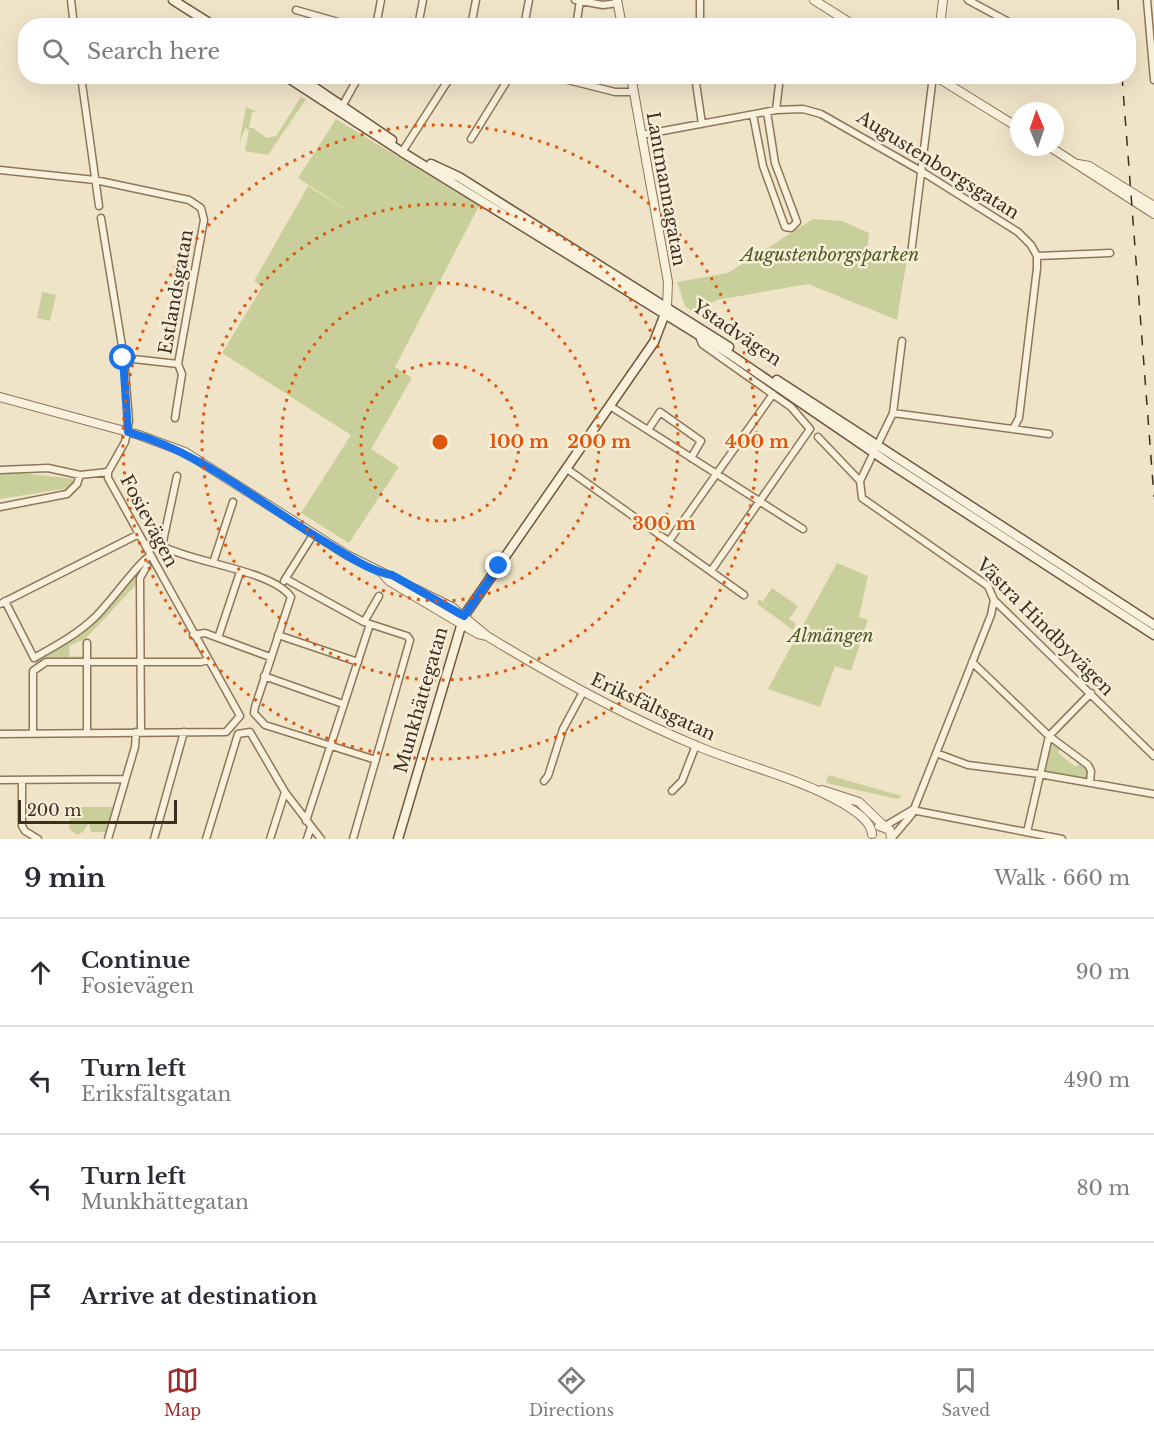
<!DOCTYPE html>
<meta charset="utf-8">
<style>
:root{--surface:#fff;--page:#f7f7f7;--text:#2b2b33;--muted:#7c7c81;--line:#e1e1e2;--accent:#9e2a2b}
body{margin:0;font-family:"Libre Baskerville",serif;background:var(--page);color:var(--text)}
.compass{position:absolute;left:1010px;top:102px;width:54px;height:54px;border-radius:50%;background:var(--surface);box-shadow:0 6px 24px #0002;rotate:358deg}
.scale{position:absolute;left:18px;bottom:15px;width:159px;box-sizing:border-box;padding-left:6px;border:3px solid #3d2e20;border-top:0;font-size:16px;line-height:21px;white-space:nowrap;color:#3d2e20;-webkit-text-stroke:4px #f7eed8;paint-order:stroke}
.stop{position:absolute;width:18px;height:18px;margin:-14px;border:4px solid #1a73e8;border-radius:50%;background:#fff}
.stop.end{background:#1a73e8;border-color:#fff;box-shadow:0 2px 6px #0008}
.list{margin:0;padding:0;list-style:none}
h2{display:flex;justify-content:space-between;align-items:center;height:78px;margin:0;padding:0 24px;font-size:26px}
h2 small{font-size:20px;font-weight:400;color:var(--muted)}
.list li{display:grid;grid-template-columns:39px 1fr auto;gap:18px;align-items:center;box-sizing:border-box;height:108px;padding:0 24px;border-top:2px solid var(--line)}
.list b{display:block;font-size:22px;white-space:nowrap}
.list p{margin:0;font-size:20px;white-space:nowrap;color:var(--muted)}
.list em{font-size:20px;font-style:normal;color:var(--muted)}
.icon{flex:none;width:33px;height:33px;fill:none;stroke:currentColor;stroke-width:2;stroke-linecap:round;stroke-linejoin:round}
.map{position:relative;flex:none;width:1154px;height:839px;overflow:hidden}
.search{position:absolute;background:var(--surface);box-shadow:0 6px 24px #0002;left:18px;right:18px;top:18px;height:66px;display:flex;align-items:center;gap:15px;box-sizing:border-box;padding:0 21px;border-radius:24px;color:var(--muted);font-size:22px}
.sheet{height:510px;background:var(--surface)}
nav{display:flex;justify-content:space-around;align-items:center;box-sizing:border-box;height:84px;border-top:2px solid var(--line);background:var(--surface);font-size:16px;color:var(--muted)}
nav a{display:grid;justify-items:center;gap:3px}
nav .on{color:var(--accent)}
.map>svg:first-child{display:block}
.green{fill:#c9cf9b}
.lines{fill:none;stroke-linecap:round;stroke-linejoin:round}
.minor-casing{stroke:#8d765c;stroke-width:9}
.tertiary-casing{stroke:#8d765c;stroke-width:10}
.secondary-casing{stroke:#6f573f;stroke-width:11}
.minor{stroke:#faf1dc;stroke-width:6}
.tertiary{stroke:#faf1dc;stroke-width:8}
.secondary{stroke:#faf1dc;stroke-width:8}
.rail{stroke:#3d2e20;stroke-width:1.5;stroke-dasharray:10 10;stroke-linecap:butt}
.route{stroke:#1a73e8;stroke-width:8}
.ring{fill:none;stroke:#df570d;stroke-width:3;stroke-dasharray:3 6}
.labels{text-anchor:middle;stroke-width:5;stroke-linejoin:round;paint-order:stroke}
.street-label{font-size:18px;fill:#3d2e20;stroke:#f7eed8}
.park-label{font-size:18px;font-style:italic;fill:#4d5a26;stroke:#f7eed8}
.centre{fill:#df570d;stroke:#f7eed8;stroke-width:3}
.ring-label{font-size:18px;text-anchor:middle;font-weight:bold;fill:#df570d;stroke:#f7eed8;stroke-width:5;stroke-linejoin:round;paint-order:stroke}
</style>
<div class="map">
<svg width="1154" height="839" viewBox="0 0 1154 839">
<rect width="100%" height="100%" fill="#f0e4c8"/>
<!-- green -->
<path class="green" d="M301 97 306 99 268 155 245 151 249 130 245 128 239 145 246 107 257 111 252 112 249 128H253L267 138 276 136Z
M336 119 479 206 395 367 412 378 371 449 399 467 349 543 301 513 351 435 222 353 262 287 254 281 308 186 358 217 298 178Z
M813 219 842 221 869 233 867 254 907 259 897 320 808 284 717 300 702 307 704 320 685 306 677 282 728 273Z
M42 292 56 295 50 321 37 318Z
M10 472 76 479 66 492 63 489 0 499V474Z
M837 563 868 576 859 617 868 620 851 671 835 666 820 707 768 689Z
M139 566 135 586 85 639 69 646 70 657 81 656 83 660H43L36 664 35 660 91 622 113 601Z
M772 588 798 606 789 619 796 624 793 630 757 604 759 599 780 613 763 601Z
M1054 742 1061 748 1058 753 1076 767 1080 763 1089 770 1086 780 1047 773 1044 770 1049 744Z
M828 775 902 796 897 799 826 783Z
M61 807H113L106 832H91L89 822 84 831 77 835 69 829 71 813Z"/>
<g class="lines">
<defs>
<path id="minor" d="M71 0 74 26
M575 0 603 5 618 3
M968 0 1016 26
M1147 0 1154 80
M296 10 352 26
M376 26 381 0
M418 26 423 0
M471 26 476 0
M524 26 529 0
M576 26 580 1
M700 26V0
M786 26V24
M81 76 99 206
M552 76 615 92H633
M695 76 702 124
M340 110 359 76
M776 110 780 76
M753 115 763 166 785 227 791 228 797 222 775 163 767 112
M641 135 776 110 803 109 821 114 921 171 1018 232 1031 245 1037 256V268L1019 418 1013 429
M471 139 510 76
M402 152 451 76
M0 170 95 180 189 200 201 208 204 220 178 364 182 374 175 418
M911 254 933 76
M1037 256 1110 253
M699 336 702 344 791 407 810 429 711 571
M902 341 893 413 860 481 862 498 988 586 994 600 1154 756
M124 358 178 364
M610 406 803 529
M893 413 1049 434
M648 430 660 412 701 441 691 458
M818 437 860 481
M567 469 744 595
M0 470 48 468 80 475 108 472
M177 476 162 546C193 563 272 570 291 597L255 707 254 713 265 725 376 760
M0 507 67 494 77 484 80 475
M669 541 773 394
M213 563 233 502
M286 579 364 622 407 636 410 640 353 839
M284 581 313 535
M5 601 34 658C55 646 76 635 93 619 107 607 140 560 150 556
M0 604 139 534
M364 622 379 596
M193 635 205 633 270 657
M278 635 358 662
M218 638 240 572
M972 662 1049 736 1088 765 1091 771 1090 783
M264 676 343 704
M141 732 140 578 147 566
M33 733V671L46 662H201L209 660
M87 733V643
M0 734 226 732 240 716 108 478V472L125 442 129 421 124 358 101 218
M936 753 968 765 1039 774 1154 794
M0 780 125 779
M22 780V826L25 831 38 839
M544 781 548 776 563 729 583 692
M672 791 682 781 696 745
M912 810 1062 839
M306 821 370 624
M885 826 912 810
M1027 832 1049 736 1091 693
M108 839 135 747 136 732
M154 839 184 732
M206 839 238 734 250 732 285 792 321 839
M270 839 285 792
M307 839 311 827
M891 839 912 814 991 615 994 600"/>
<path id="tertiary" d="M617 0 622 26
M814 0 855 26
M940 26 943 0
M631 76 668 282 667 306
M935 76 1019 128
M1050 147 1154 214
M1078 164 1089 166 1154 206
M0 397 139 435 185 452 347 555 452 607 486 635
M382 573 389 581 478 634 487 636C554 677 624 716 697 746 744 766 797 777 842 803 853 810 871 820 872 834
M822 790 859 802 883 825
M879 826 890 830 891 839"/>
<path id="secondary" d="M173 0 214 26
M285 76 402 152 728 353 886 461 1154 635
M298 76 392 140
M431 164 459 177 729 347
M777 380 1154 625
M398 839 464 616 654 342 666 311"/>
</defs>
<!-- minor casing -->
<use href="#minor" class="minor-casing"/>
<!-- tertiary casing -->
<use href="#tertiary" class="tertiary-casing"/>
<!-- secondary casing -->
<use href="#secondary" class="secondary-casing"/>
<!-- minor -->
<use href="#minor" class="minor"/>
<!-- tertiary -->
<use href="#tertiary" class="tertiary"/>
<!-- secondary -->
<use href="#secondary" class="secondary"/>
<!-- rail -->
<path class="rail" d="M1118 0 1119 26
M1122 76 1154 497"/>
</g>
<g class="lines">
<!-- route -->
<path class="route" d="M123 358 128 432C202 452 261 505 327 543 347 555 369 571 392 575L464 616 499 566"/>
</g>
<!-- distance rings -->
<g class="ring">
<circle cx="440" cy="442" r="79"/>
<circle cx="440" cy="442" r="159"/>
<circle cx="440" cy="442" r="238"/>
<circle cx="440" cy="442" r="317"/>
</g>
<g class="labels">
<!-- street labels -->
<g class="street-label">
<text transform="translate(938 165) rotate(32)" y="6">Augustenborgsgatan</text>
<text transform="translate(666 189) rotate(80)" y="6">Lantmannagatan</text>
<text transform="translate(176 292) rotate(-80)" y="6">Estlandsgatan</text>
<text transform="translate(737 333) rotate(34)" y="6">Ystadvägen</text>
<text transform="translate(149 521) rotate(62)" y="6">Fosievägen</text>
<text transform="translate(1045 627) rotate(45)" y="6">Västra Hindbyvägen</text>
<text transform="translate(421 700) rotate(-74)" y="6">Munkhättegatan</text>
<text transform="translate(653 707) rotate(25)" y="6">Eriksfältsgatan</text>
</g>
<!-- park labels -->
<g class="park-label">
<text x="830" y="261">Augustenborgsparken</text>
<text x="831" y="642">Almängen</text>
</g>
</g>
<circle cx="440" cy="442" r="9" class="centre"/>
<g class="ring-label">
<text x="519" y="448">100 m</text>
<text x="599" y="448">200 m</text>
<text x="757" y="448">400 m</text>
<text x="664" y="530">300 m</text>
</g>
</svg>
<svg class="compass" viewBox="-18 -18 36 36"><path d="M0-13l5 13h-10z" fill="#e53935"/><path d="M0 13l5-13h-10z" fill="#7c7c81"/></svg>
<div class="scale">200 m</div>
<div class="stop" style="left:123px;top:358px"></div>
<div class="stop end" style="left:499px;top:566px"></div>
<div class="search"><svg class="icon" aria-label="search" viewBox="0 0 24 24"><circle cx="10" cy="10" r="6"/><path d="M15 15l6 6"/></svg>Search here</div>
</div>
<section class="sheet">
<h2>9 min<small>Walk · 660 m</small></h2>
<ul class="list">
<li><svg class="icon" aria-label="ahead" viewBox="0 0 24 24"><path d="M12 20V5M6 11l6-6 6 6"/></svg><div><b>Continue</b><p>Fosievägen</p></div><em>90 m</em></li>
<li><svg class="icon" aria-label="left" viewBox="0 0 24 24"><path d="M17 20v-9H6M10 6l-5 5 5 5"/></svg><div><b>Turn left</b><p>Eriksfältsgatan</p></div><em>490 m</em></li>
<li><svg class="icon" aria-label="left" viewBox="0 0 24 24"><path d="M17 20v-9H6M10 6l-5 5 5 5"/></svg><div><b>Turn left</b><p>Munkhättegatan</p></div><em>80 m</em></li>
<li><svg class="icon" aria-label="arrive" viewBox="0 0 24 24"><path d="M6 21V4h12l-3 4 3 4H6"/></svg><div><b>Arrive at destination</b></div></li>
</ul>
</section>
<nav>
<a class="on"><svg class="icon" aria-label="map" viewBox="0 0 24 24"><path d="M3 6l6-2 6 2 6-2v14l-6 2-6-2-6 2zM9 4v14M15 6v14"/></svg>Map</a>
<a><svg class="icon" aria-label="directions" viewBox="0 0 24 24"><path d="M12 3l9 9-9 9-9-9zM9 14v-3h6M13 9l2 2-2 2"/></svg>Directions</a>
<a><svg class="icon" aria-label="saved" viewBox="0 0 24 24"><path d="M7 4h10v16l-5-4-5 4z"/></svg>Saved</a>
</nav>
